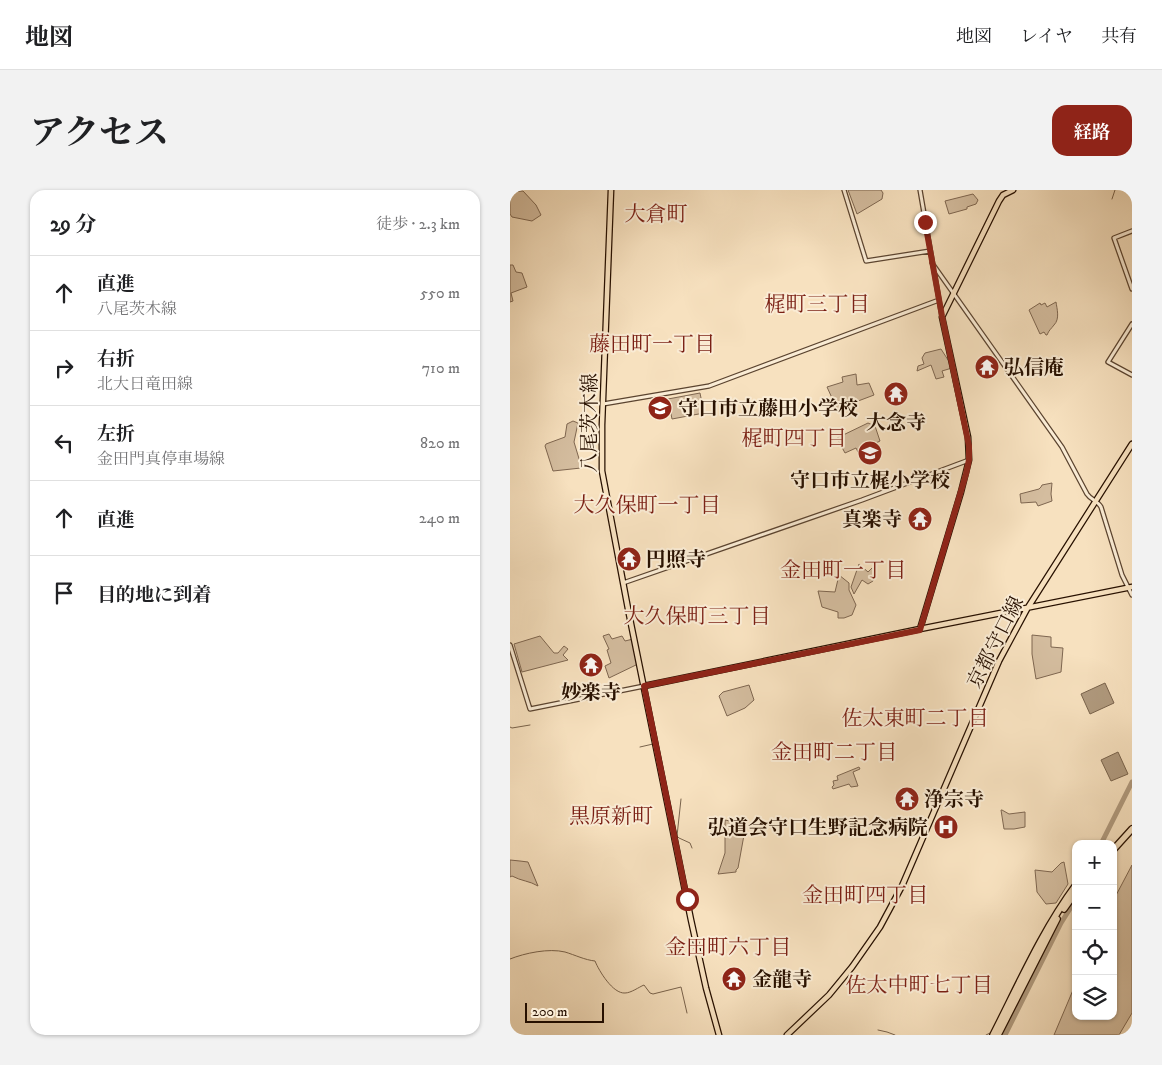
<!DOCTYPE html>
<html lang="ja">
<meta charset="utf-8">
<style>
:root{--surface:#fff;--page:#f2f2f2;--text:#202124;--muted:#757577;--line:#e0e0e0;--accent:#8f2418}
body{margin:0;font-family:"IM FELL DW Pica","Noto Serif JP",serif;background:var(--page);color:var(--text)}
.controls{position:absolute;right:15px;bottom:15px;display:grid;overflow:hidden;border-radius:10px;box-shadow:0 1px 4px #0004}
.controls button{width:45px;height:45px;display:grid;place-items:center;padding:0;border:0;border-bottom:1px solid var(--line);background:var(--surface);color:var(--text);font:25px sans-serif}
.scale{position:absolute;left:15px;bottom:12px;width:79px;box-sizing:border-box;padding-left:5px;border:2px solid #271000;border-top:0;font-size:14px;line-height:18px;white-space:nowrap;color:#271000;-webkit-text-stroke:4px #faecd5;paint-order:stroke}
.stop{position:absolute;width:15px;height:15px;margin:-11px;border:4px solid #8f2418;border-radius:50%;background:#fff}
.stop.end{background:#8f2418;border-color:#fff;box-shadow:0 1px 5px #0008}
.list{margin:0;padding:0;list-style:none}
h2{display:flex;justify-content:space-between;align-items:center;height:65px;margin:0;padding:0 20px;font-size:21px}
h2 small{font-size:16px;font-weight:400;color:var(--muted)}
.list li{display:grid;grid-template-columns:32px 1fr auto;gap:15px;align-items:center;box-sizing:border-box;height:75px;padding:0 20px;border-top:1px solid var(--line)}
.list b{display:block;font-size:19px;white-space:nowrap}
.list p{margin:0;font-size:16px;white-space:nowrap;color:var(--muted)}
.list em{font-size:16px;font-style:normal;color:var(--muted)}
.icon{flex:none;width:28px;height:28px;fill:none;stroke:currentColor;stroke-width:2;stroke-linecap:round;stroke-linejoin:round}
.map{position:relative;flex:none;width:622px;height:845px;overflow:hidden;border-radius:15px}
header{display:flex;align-items:center;gap:30px;box-sizing:border-box;height:70px;padding:0 25px;background:var(--surface);border-bottom:1px solid var(--line)}
header strong{font-size:24px}
nav{display:flex;gap:28px;margin-inline-start:auto;font-size:18px}
.intro{display:flex;align-items:center;justify-content:space-between;box-sizing:border-box;height:120px;padding:0 30px}
h1{margin:0;font-size:35px}
.button{padding:12px 22px;border-radius:15px;background:var(--accent);color:#fff;font-size:18px;font-weight:700}
main{display:flex;gap:30px;padding:0 30px}
aside{flex:1;background:var(--surface);border-radius:15px;box-shadow:0 1px 4px #0004}
.map>svg:first-child{display:block}
.green{fill:#d4bd9f;stroke:#7e6650}
.water{fill:#b09a7e;stroke:#79634c}
.lines{fill:none;stroke-linecap:round;stroke-linejoin:round}
.stream{stroke:#79634c;stroke-width:1}
.river{stroke:#b09a7e;stroke-width:5}
.minor-casing{stroke:#5b4430;stroke-width:5.5}
.major-casing{stroke:#271000;stroke-width:7}
.highway-casing{stroke:#271000;stroke-width:8}
.minor{stroke:#faecd5;stroke-width:3}
.major{stroke:#f7e1bf;stroke-width:4.5}
.highway{stroke:#f7e1bf;stroke-width:5.5}
.route{stroke:#8f2418;stroke-width:6}
.labels{text-anchor:middle;stroke-width:4;stroke-linejoin:round;paint-order:stroke}
.poi-label{font-size:20px;font-weight:bold;fill:#271000;stroke:#faecd5;text-anchor:start}
.street-label{font-size:20px;fill:#271000;stroke:#faecd5}
.neighbourhood-label{font-size:21px;fill:#7a1f14;stroke:#faecd5}
</style>
<header>
<strong>地図</strong>
<nav><a>地図</a><a>レイヤ</a><a>共有</a></nav>
</header>
<div class="intro"><h1>アクセス</h1><a class="button">経路</a></div>
<main>
<aside>
<h2>29 分<small>徒歩 · 2.3 km</small></h2>
<ul class="list">
<li><svg class="icon" aria-label="ahead" viewBox="0 0 24 24"><path d="M12 20V5M6 11l6-6 6 6"/></svg><div><b>直進</b><p>八尾茨木線</p></div><em>550 m</em></li>
<li><svg class="icon" aria-label="right" viewBox="0 0 24 24"><path d="M7 20v-9h11M14 6l5 5-5 5"/></svg><div><b>右折</b><p>北大日竜田線</p></div><em>710 m</em></li>
<li><svg class="icon" aria-label="left" viewBox="0 0 24 24"><path d="M17 20v-9H6M10 6l-5 5 5 5"/></svg><div><b>左折</b><p>金田門真停車場線</p></div><em>820 m</em></li>
<li><svg class="icon" aria-label="ahead" viewBox="0 0 24 24"><path d="M12 20V5M6 11l6-6 6 6"/></svg><div><b>直進</b></div><em>240 m</em></li>
<li><svg class="icon" aria-label="arrive" viewBox="0 0 24 24"><path d="M6 21V4h12l-3 4 3 4H6"/></svg><div><b>目的地に到着</b></div></li>
</ul>
</aside>
<div class="map">
<svg width="622" height="845" viewBox="0 0 622 845">
<rect width="100%" height="100%" fill="#f7e1bf"/>
<filter id="stains"><feTurbulence type="fractalNoise" baseFrequency=".004" numOctaves="4"/><feColorMatrix values="0 0 0 0 .2 0 0 0 0 .09 0 0 0 0 .02 0 0 0 .5 -.17"/></filter>
<radialGradient id="worn" r=".72"><stop offset=".6" stop-color="#630" stop-opacity="0"/><stop offset="1" stop-color="#630" stop-opacity=".3"/></radialGradient>
<!-- green -->
<path class="green" d="M338 0H371L373 3 372 9 347 24Z
M13 1 26 15 31 25 22 31 2 27 0 24V2Z
M463 4 468 10 466 14 457 17V19L439 24 435 11Z
M0 75H3L6 82 12 83 17 97 1 103 3 111 0 112Z
M546 112C547 119 550 129 544 135 541 139 539 140 537 145H536L534 142 530 144 519 120 530 113 531 115 535 113 537 117Z
M431 159 440 173 442 178 432 181 434 187 426 189 421 175 407 181 408 176 414 174 412 168 415 163Z
M346 184 347 195 359 193 364 205 327 219 317 197 333 192 332 187Z
M190 203 194 223 162 229 158 209Z
M63 231 68 233 64 252 70 272 71 278 43 281 35 256 36 254 55 247 57 234Z
M358 233 365 236 370 251 348 262 346 258 335 263 327 248Z
M542 293 541 304 542 311 528 316 526 312 511 313 510 304 529 299 531 297 532 295Z
M349 374 358 382 362 378 365 377V387H363V391L358 394 352 390 344 404 341 397Z
M329 385 339 393V400L346 415 342 425 334 428H328V422L312 417 308 401 325 402Z
M99 444 102 449 112 446 115 451 123 449 128 474 99 488 95 476 101 473 97 460 99 459 93 446Z
M522 445 541 447V457L553 458 551 482 526 489 522 464Z
M30 446 44 463H48L54 456 58 459 53 465 58 470 12 482 4 454Z
M239 495 244 510 235 518 217 526 209 506 213 502Z
M349 577 350 579 343 582 348 596 341 597 339 594 323 599 322 597 324 595 323 591 328 590 327 586Z
M491 620H492L499 624 515 622V637L504 639H494Z
M215 630 236 634 228 678 226 680V682L208 684 215 663Z
M0 670 10 671 18 672 28 696C20 691 11 691 2 686L0 687Z
M554 672 558 694 546 713 536 714 527 702 525 680 542 682 551 673Z
M622 675V823L609 845H544L566 793V826H603V711Z"/>
<!-- water -->
<path class="water" d="M595 493 604 513 580 524 571 504Z
M608 562 618 584 601 591 591 570Z"/>
<g class="lines">
<!-- stream -->
<path class="stream" d="M602 9 605 0
M0 537 2 538 20 535
M130 557 143 554
M171 609 167 646 169 648 180 653 182 658
M0 769C15 763 39 758 55 762 65 765 75 770 85 771 89 781 103 804 115 803 121 803 129 797 134 795L140 803 143 804 171 797 177 823
M368 840 377 842 385 845
M476 845 480 843"/>
<!-- river -->
<path class="river" d="M591 654 622 592
M495 845 551 733 566 709"/>
<defs>
<path id="minor" d="M334 0 356 71 420 61
M410 0 432 127
M622 41 604 48 622 99
M422 73 552 257 577 304C581 310 588 311 591 317L612 385 622 405
M622 134 598 172 622 185
M93 214 199 196 429 110
M113 393 352 310 459 270
M0 455 20 519 134 496"/>
<path id="major" d="M101 0 92 235V281L119 424 181 730 196 798 209 845
M410 439 451 302 459 270 458 247 432 127 489 11 493 5 503 0
M134 496 410 439 622 397
M277 845 319 805 342 777 370 737 392 696 489 471 517 419 622 254"/>
<path id="highway" d="M603 660 622 639
M554 719 566 702
M483 845C509 794 532 741 566 695
M488 845 547 729"/>
</defs>
<!-- minor casing -->
<use href="#minor" class="minor-casing"/>
<!-- major casing -->
<use href="#major" class="major-casing"/>
<!-- highway casing -->
<use href="#highway" class="highway-casing"/>
<!-- minor -->
<use href="#minor" class="minor"/>
<!-- major -->
<use href="#major" class="major"/>
<!-- highway -->
<use href="#highway" class="highway"/>
</g>
<g class="lines">
<!-- route -->
<path class="route" d="M177 709 134 496 410 440 456 284 459 270V256L432 126 415 32"/>
</g>
<!-- icons -->
<defs>
<symbol id="temple-disc" viewBox="-11 -11 22 22"><circle r="9.5" fill="#8f2418" stroke="#faecd5"/><path d="M0-6L5-2H3V0L6.5 2.5H4V6H1.5V3h-3V6H-4V2.5H-6.5L-3 0V-2H-5Z" fill="#fff"/></symbol>
<symbol id="school-disc" viewBox="-11 -11 22 22"><circle r="9.5" fill="#8f2418" stroke="#faecd5"/><path d="M0-5L7-2L0 1L-7-2ZM-4 1L0 2.5L4 1V4Q0 6-4 4Z" fill="#fff"/></symbol>
<symbol id="hospital-disc" viewBox="-11 -11 22 22"><circle r="9.5" fill="#8f2418" stroke="#faecd5"/><path d="M-5-5h3v3.5h4V-5h3V5h-3V1.5h-4V5h-3Z" fill="#fff"/></symbol>
</defs>
<g fill-rule="evenodd">
<use href="#temple-disc" x="463" y="163" width="28" height="28"/>
<use href="#temple-disc" x="372" y="190" width="28" height="28"/>
<use href="#school-disc" x="136" y="204" width="28" height="28"/>
<use href="#school-disc" x="346" y="249" width="28" height="28"/>
<use href="#temple-disc" x="396" y="315" width="28" height="28"/>
<use href="#temple-disc" x="105" y="355" width="28" height="28"/>
<use href="#temple-disc" x="67" y="461" width="28" height="28"/>
<use href="#temple-disc" x="383" y="595" width="28" height="28"/>
<use href="#hospital-disc" x="422" y="623" width="28" height="28"/>
<use href="#temple-disc" x="210" y="775" width="28" height="28"/>
</g>
<g class="labels">
<!-- poi labels -->
<g class="poi-label">
<text x="494" y="184">弘信庵</text>
<text x="168" y="225">守口市立藤田小学校</text>
<text x="386" y="239" text-anchor="middle">大念寺</text>
<text x="360" y="297" text-anchor="middle">守口市立梶小学校</text>
<text x="392" y="336" text-anchor="end">真楽寺</text>
<text x="136" y="376">円照寺</text>
<text x="81" y="509" text-anchor="middle">妙楽寺</text>
<text x="414" y="616">浄宗寺</text>
<text x="418" y="644" text-anchor="end">弘道会守口生野記念病院</text>
<text x="242" y="796">金龍寺</text>
</g>
<!-- street labels -->
<g class="street-label">
<text transform="translate(79 233) rotate(-90)" y="7">八尾茨木線</text>
<text transform="translate(485 452) rotate(-63)" y="7">京都守口線</text>
</g>
<!-- neighbourhood labels -->
<g class="neighbourhood-label">
<text x="146" y="31">大倉町</text>
<text x="307" y="121">梶町三丁目</text>
<text x="142" y="161">藤田町一丁目</text>
<text x="284" y="255">梶町四丁目</text>
<text x="137" y="322">大久保町一丁目</text>
<text x="333" y="387">金田町一丁目</text>
<text x="187" y="433">大久保町三丁目</text>
<text x="405" y="535">佐太東町二丁目</text>
<text x="324" y="569">金田町二丁目</text>
<text x="101" y="633">黒原新町</text>
<text x="355" y="712">金田町四丁目</text>
<text x="218" y="764">金田町六丁目</text>
<text x="409" y="802">佐太中町七丁目</text>
</g>
</g>
<rect width="100%" height="100%" filter="url(#stains)"/>
<rect width="100%" height="100%" fill="url(#worn)"/>
</svg>
<div class="controls">
<button>+</button>
<button>−</button>
<button><svg class="icon" aria-label="locate" viewBox="0 0 24 24"><circle cx="12" cy="12" r="6"/><path d="M12 2v4M12 18v4M2 12h4M18 12h4"/></svg></button>
<button><svg class="icon" aria-label="layers" viewBox="0 0 24 24"><path d="M12 4l9 5-9 5-9-5zM3 14l9 5 9-5"/></svg></button>
</div>
<div class="scale">200 m</div>
<div class="stop" style="left:177px;top:709px"></div>
<div class="stop end" style="left:415px;top:32px"></div>
</div>
</main>
